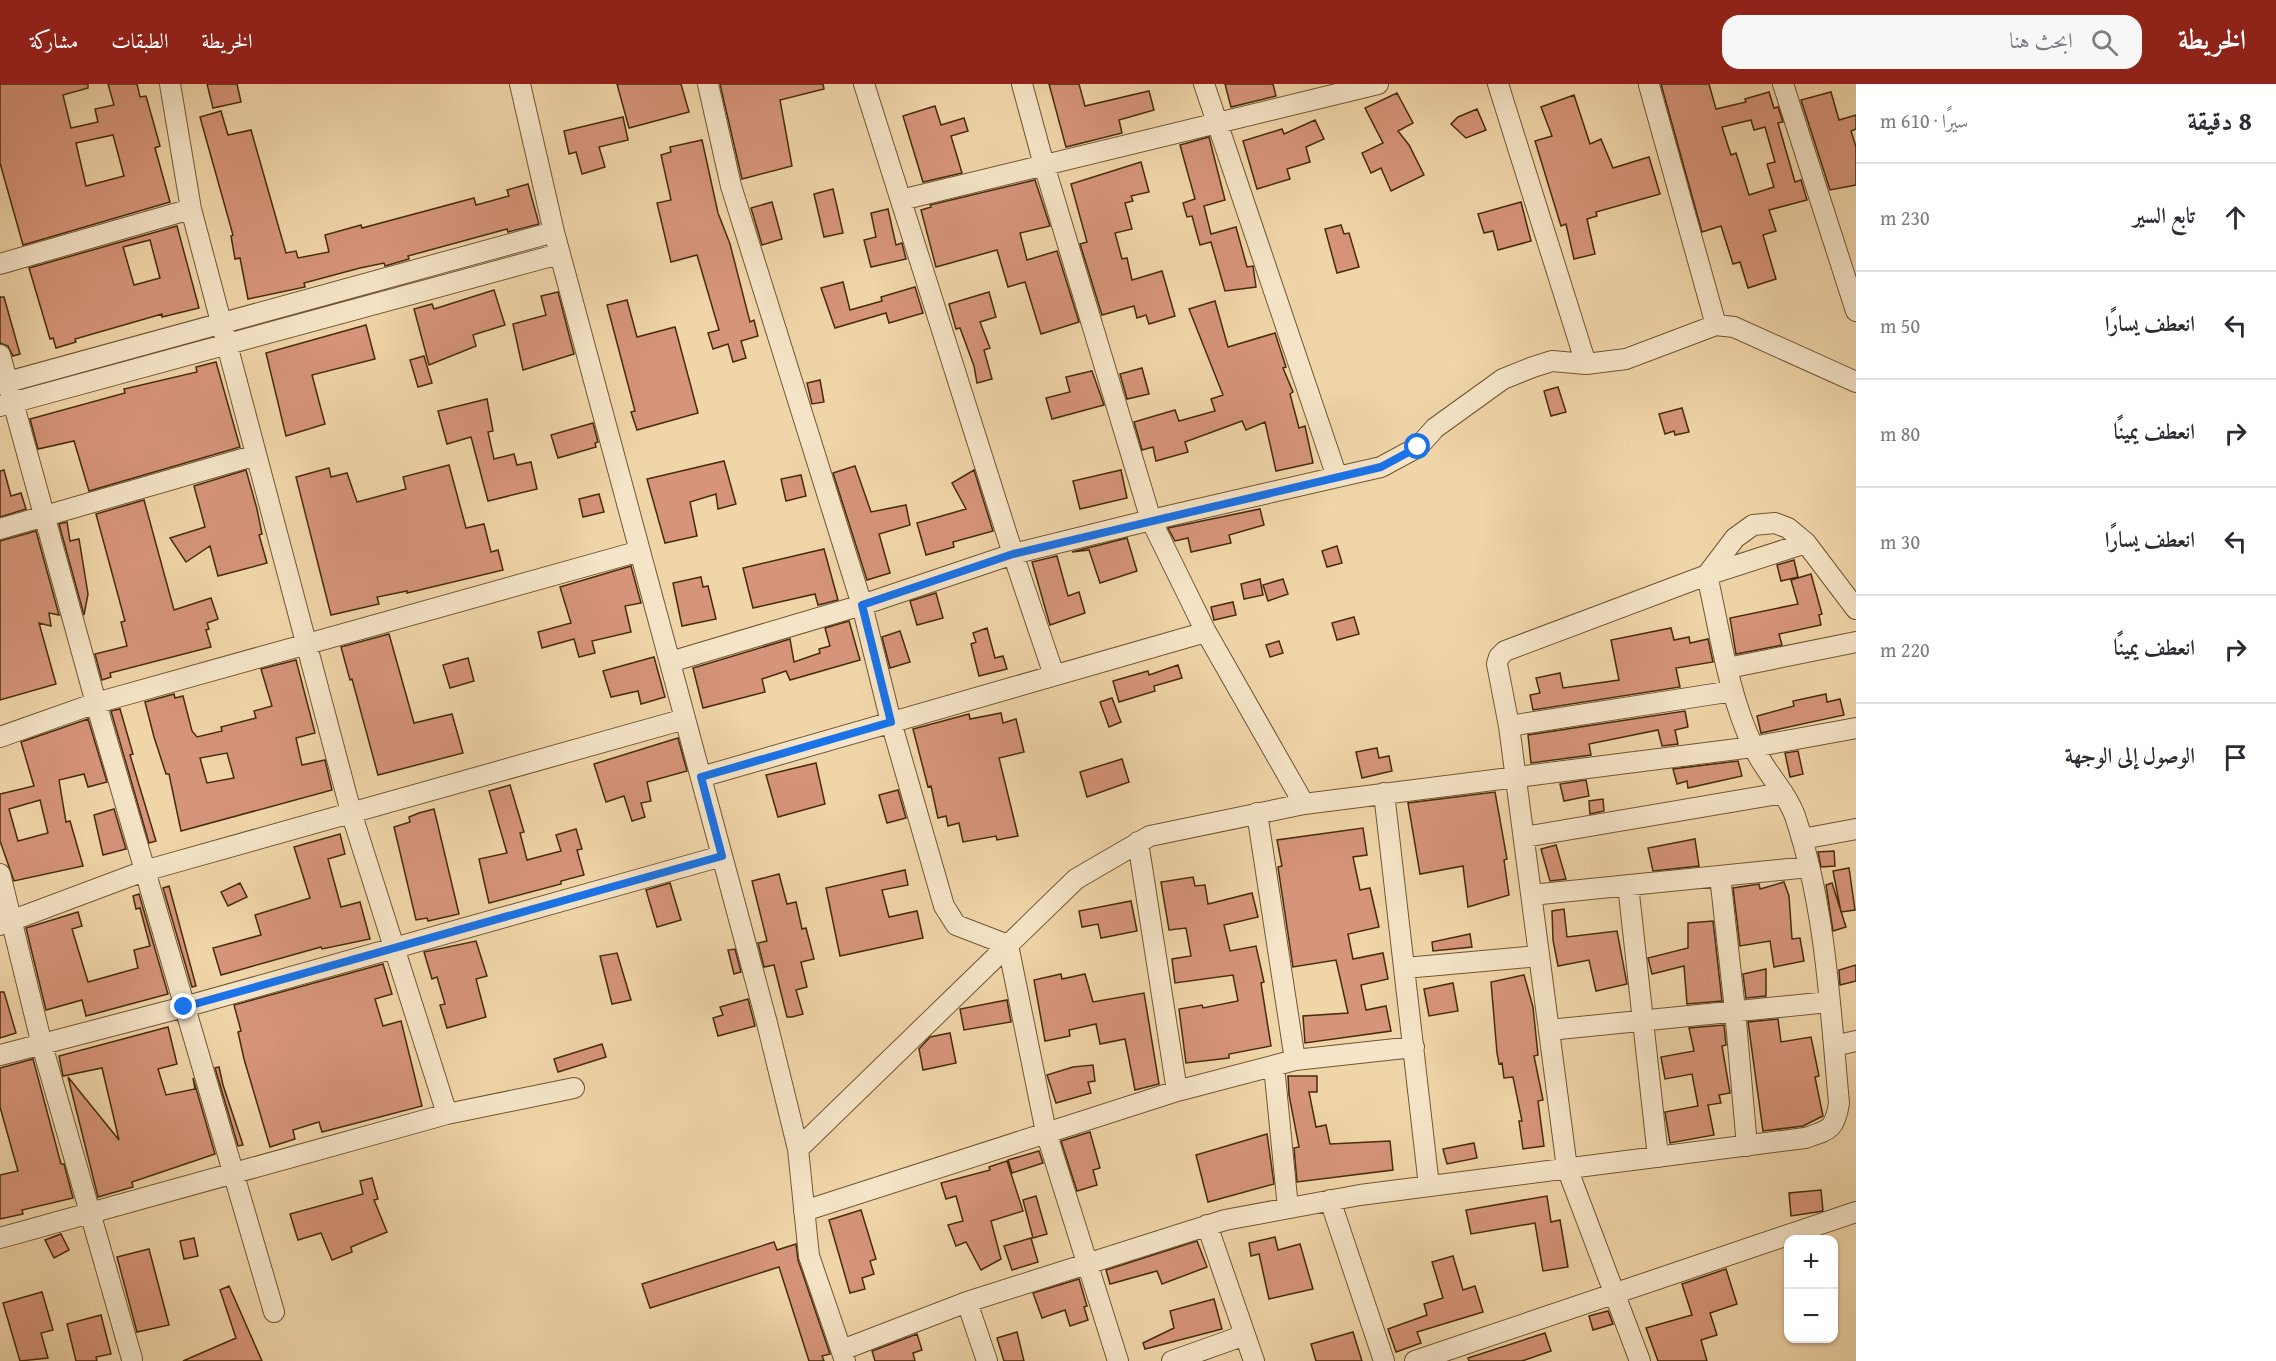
<!DOCTYPE html>
<html lang="ar">
<meta charset="utf-8">
<style>
:root{--surface:#fff;--page:#f7f7f7;--text:#2b2b33;--muted:#7c7c81;--line:#e1e1e2;--accent:#8f2418}
body{margin:0;font-family:"Gentium Book Plus",Amiri,serif;background:var(--page);color:var(--text);direction:rtl}
.controls{position:absolute;right:18px;bottom:18px;display:grid;overflow:hidden;border-radius:12px;box-shadow:0 2px 4px #0004}
.controls button{width:54px;height:54px;display:grid;place-items:center;padding:0;border:0;border-bottom:2px solid var(--line);background:var(--surface);color:var(--text);font:30px sans-serif}
.stop{position:absolute;width:18px;height:18px;margin:-14px;border:4px solid #1a73e8;border-radius:50%;background:#fff}
.stop.end{background:#1a73e8;border-color:#fff;box-shadow:0 2px 6px #0008}
.list{margin:0;padding:0;list-style:none}
h2{display:flex;justify-content:space-between;align-items:center;height:78px;margin:0;padding:0 24px;font-size:26px}
h2 small{font-size:20px;font-weight:400;color:var(--muted)}
.list li{display:grid;grid-template-columns:39px 1fr auto;gap:18px;align-items:center;box-sizing:border-box;height:108px;padding:0 24px;border-top:2px solid var(--line)}
.list b{display:block;font-size:22px;white-space:nowrap}
.list em{font-size:20px;font-style:normal;color:var(--muted)}
.icon{flex:none;width:33px;height:33px;fill:none;stroke:currentColor;stroke-width:2;stroke-linecap:round;stroke-linejoin:round}
.map{position:relative;flex:none;width:1856px;height:1277px;overflow:hidden;direction:ltr}
header{display:flex;align-items:center;gap:36px;box-sizing:border-box;height:84px;padding:0 30px;background:var(--accent);color:#fff}
header strong{font-size:28px}
nav{display:flex;gap:33px;margin-inline-start:auto;font-size:21px}
.search{width:420px;height:54px;background:var(--page);display:flex;align-items:center;gap:15px;box-sizing:border-box;padding:0 21px;border-radius:18px;color:var(--muted);font-size:22px}
main{display:flex}
aside{flex:1;background:var(--surface)}
.map>svg:first-child{display:block}
.building{fill:#d6947a;stroke:#462c0c;stroke-width:1.5;fill-rule:evenodd}
.lines{fill:none;stroke-linecap:round;stroke-linejoin:round}
.minor-casing{stroke:#705633;stroke-width:22}
.minor{stroke:#f5e4c7;stroke-width:20}
.route{stroke:#1a73e8;stroke-width:8}
</style>
<header>
<strong>الخريطة</strong>
<div class="search"><svg class="icon" aria-label="search" viewBox="0 0 24 24"><circle cx="10" cy="10" r="6"/><path d="M15 15l6 6"/></svg>ابحث هنا</div>
<nav><a>الخريطة</a><a>الطبقات</a><a>مشاركة</a></nav>
</header>
<main>
<aside>
<h2>8 دقيقة<small>سيرًا · 610 m</small></h2>
<ul class="list">
<li><svg class="icon" aria-label="ahead" viewBox="0 0 24 24"><path d="M12 20V5M6 11l6-6 6 6"/></svg><div><b>تابع السير</b></div><em>230 m</em></li>
<li><svg class="icon" aria-label="left" viewBox="0 0 24 24"><path d="M17 20v-9H6M10 6l-5 5 5 5"/></svg><div><b>انعطف يسارًا</b></div><em>50 m</em></li>
<li><svg class="icon" aria-label="right" viewBox="0 0 24 24"><path d="M7 20v-9h11M14 6l5 5-5 5"/></svg><div><b>انعطف يمينًا</b></div><em>80 m</em></li>
<li><svg class="icon" aria-label="left" viewBox="0 0 24 24"><path d="M17 20v-9H6M10 6l-5 5 5 5"/></svg><div><b>انعطف يسارًا</b></div><em>30 m</em></li>
<li><svg class="icon" aria-label="right" viewBox="0 0 24 24"><path d="M7 20v-9h11M14 6l5 5-5 5"/></svg><div><b>انعطف يمينًا</b></div><em>220 m</em></li>
<li><svg class="icon" aria-label="arrive" viewBox="0 0 24 24"><path d="M6 21V4h12l-3 4 3 4H6"/></svg><div><b>الوصول إلى الوجهة</b></div></li>
</ul>
</aside>
<div class="map">
<svg width="1856" height="1277" viewBox="0 0 1856 1277">
<rect width="100%" height="100%" fill="#f0d5a9"/>
<filter id="stains"><feTurbulence type="fractalNoise" baseFrequency=".00333" numOctaves="4"/><feColorMatrix values="0 0 0 0 .2 0 0 0 0 .09 0 0 0 0 .02 0 0 0 .5 -.17"/></filter>
<radialGradient id="worn" r=".72"><stop offset=".6" stop-color="#630" stop-opacity="0"/><stop offset="1" stop-color="#630" stop-opacity=".3"/></radialGradient>
<!-- building -->
<path class="building" d="M0 0H88V4L63 11 71 44 98 38 95 25 114 21 108 0H137L140 13 146 12 160 62 155 64 170 118 23 161 0 79ZM113 51 124 92 86 102 76 59Z
M207 0H237L241 18 213 24Z
M617 0H681L689 28 629 44Z
M720 0H823L824 5 780 16 792 82 742 95Z
M1049 0H1079L1085 22 1149 7 1154 26 1119 36 1122 49 1066 63Z
M1225 0H1273L1276 12 1231 23Z
M1661 0H1709L1716 25 1746 18 1745 15 1769 8 1774 24 1778 23 1783 38 1778 39 1795 98 1801 96 1807 116 1769 126 1776 147 1763 151 1776 195 1748 204 1740 178 1733 180 1721 142 1702 148ZM1751 36 1754 46 1765 43 1775 78 1767 80 1774 103 1749 111 1736 69 1731 71 1722 43Z
M1831 8 1839 36 1856 31V45L1851 47 1856 63V101L1830 106 1801 16Z
M1397 9 1413 39 1398 47 1409 61 1424 91 1391 107 1381 84 1371 89 1362 69 1383 59 1365 24Z
M1574 11 1590 60 1601 55 1613 84 1649 73 1660 110 1596 128 1597 132 1587 135 1595 170 1574 175 1566 140 1561 142 1535 57 1552 52 1541 23Z
M935 22 941 41 964 34 968 47 951 52 962 89 923 98 903 32Z
M1477 25 1486 46 1466 54 1451 40 1458 33Z
M221 27 228 51 251 46 286 169 296 167 298 174 329 168 325 151 361 141 362 144 474 114 476 121 509 112 507 106 528 100 539 140 508 148 507 145 408 172 409 175 385 182 384 179 360 184 304 199 305 203 248 215 240 174 235 175 231 152 233 151 200 33Z
M623 33 628 56 599 63 605 83 582 90 576 68 569 70 564 47Z
M1315 36 1324 55 1306 63 1310 78 1287 85 1290 95 1257 105 1243 57 1282 45 1284 50Z
M1209 53 1225 116 1204 122 1211 150 1236 143 1247 183 1253 182 1256 203 1225 207 1211 158 1200 161 1192 132 1187 133 1183 119 1195 115 1180 61Z
M702 56 718 129 730 160 750 238 754 236 758 252 741 257 746 274 733 278 728 260 713 265 708 249 719 246 697 171 671 178 657 119 671 116 661 71 671 68 670 63Z
M1141 78 1149 108 1131 112 1133 117 1125 119 1132 145 1115 149 1122 175 1127 174 1132 196 1162 187 1175 232 1149 240 1146 231 1137 234 1134 222 1102 231 1080 160 1087 158 1071 100Z
M1035 96 1050 142 1020 149 1027 176 1057 167 1079 238 1041 250 1025 198 1008 203 997 166 936 183 921 126 931 123 930 121Z
M833 105 843 149 824 153 814 110Z
M772 118 782 155 762 161 751 124Z
M1521 118 1531 157 1498 166 1493 147 1484 149 1478 130Z
M888 125 896 161 902 159 906 175 871 183 864 156 876 153 871 129Z
M1341 141 1344 150 1349 149 1359 183 1337 189 1325 145Z
M177 142 199 224 162 233V230L75 255 76 258 56 264 53 254 50 255 29 184ZM150 156 160 194 134 201 123 163Z
M843 198 850 226 882 217 881 213 915 203 923 229 889 239 886 229 835 244 821 204Z
M494 206 505 241 473 251 476 262 429 281 414 225 432 220 434 225Z
M558 208 574 270 523 286 513 240 546 231 541 212Z
M989 208 996 233 980 238 990 264 984 266 992 295 977 299 974 282 960 244 956 245 949 220Z
M0 213H4L20 270 13 272 8 262 0 259Z
M627 216 637 253 675 243 698 329 637 346 631 328 635 327 607 221Z
M1215 217 1228 263 1275 249 1286 283 1283 284 1293 308 1290 310 1299 344 1305 342 1313 379 1276 387 1265 338 1246 346 1242 337 1185 358 1188 368 1156 377 1153 363 1142 366 1134 338 1175 326 1179 337 1215 327 1211 315 1223 311 1189 225Z
M366 241 375 275 312 291 325 340 286 352 266 269Z
M424 272 432 299 418 303 410 276Z
M216 278 240 363 89 407 74 357 38 365 30 335 125 309 124 305 197 288 196 283Z
M1142 284 1149 310 1127 315 1120 290Z
M1092 287 1104 321 1052 335 1046 314 1070 308 1066 293Z
M820 296 824 318 812 320 807 299Z
M1558 303 1566 328 1551 332 1544 307Z
M487 315 493 347 488 348 494 375 514 370 517 381 531 378 537 405 488 417 471 353 447 360 438 327Z
M1682 324 1689 348 1675 351 1674 347 1665 350 1659 330Z
M593 339 598 358 595 359 596 363 558 374 551 351Z
M724 377 736 420 718 425 716 410 690 418 697 452 665 459 647 395Z
M449 381 466 444 484 440 491 468 498 466 503 486 407 509V507L377 513 379 520 331 531 296 393 329 384 331 393 347 389 357 418 406 405 403 393Z
M855 382 871 428 906 421 910 441 879 450 890 489 867 496 833 389Z
M4 386 11 412 21 409 26 425 0 433V387Z
M246 386 257 425 262 450 259 451 267 479 218 492 210 462 186 478 170 454 205 443 194 402Z
M974 386 993 447 953 458 954 463 926 471 917 439 966 425 952 399Z
M1121 386 1127 414 1080 425 1073 397Z
M801 391 806 412 786 417 781 395Z
M599 410 604 428 583 433 579 415Z
M144 416 174 526 211 514 218 535 207 539 209 545 206 546 211 563 110 589 111 593 102 596 95 570 127 562 121 538 125 537 96 430Z
M1260 425 1264 441 1229 451 1231 459 1191 468 1188 454 1175 457 1168 444Z
M67 438 70 457 79 455 88 510 84 531 59 440Z
M36 447 59 531 49 529 51 542 39 539 56 600 0 616V457Z
M1127 454 1137 487 1100 499 1089 466 1072 468Z
M1337 462 1342 479 1327 483 1322 467Z
M824 465 838 516 818 521 815 510 753 524 743 484Z
M1057 472 1068 512 1079 508 1085 529 1050 541 1032 478Z
M1794 476 1798 493 1781 497 1777 481Z
M631 482 641 519 625 522 631 548 592 557 595 569 579 573 574 555 542 564 538 548 571 539 560 503Z
M1811 490 1822 530 1819 531 1821 541 1779 550 1782 561 1736 570 1730 534 1798 520 1791 496Z
M701 493 703 503 708 502 716 535 682 542 673 499Z
M1260 495 1263 511 1244 515 1241 500Z
M1283 495 1288 510 1268 517 1263 501Z
M936 509 943 534 917 541 910 517Z
M1233 518 1236 531 1214 536 1211 523Z
M1354 533 1359 550 1337 556 1332 539Z
M849 537 860 576 790 596 786 587 762 595 765 608 703 624 693 584 790 555 794 578 820 569 819 565 830 562 825 544Z
M987 544 995 574 1003 572 1007 585 979 592 971 560 976 558 973 549Z
M1671 544 1674 556 1689 553 1690 559 1708 555 1713 578 1676 584 1680 603 1533 626 1530 611 1540 609 1536 594 1560 589 1563 604 1619 596 1611 556Z
M900 547 910 578 890 584 882 553Z
M389 550 414 639 452 630 463 669 378 691 352 595 350 596 341 563Z
M1279 557 1283 569 1270 573 1266 561Z
M654 573 665 613 641 620 638 607 611 613 603 587Z
M468 574 474 597 450 604 443 581Z
M296 576 315 649 296 654 302 681 325 676 332 706 181 747 169 690H166L154 653 145 618 174 610 175 614 183 612 192 647 197 653 222 647 221 643 256 634 254 627 272 622 261 585ZM227 669 234 694 207 699 200 674Z
M1178 581 1182 594 1154 602 1155 607 1119 618 1113 597 1148 587 1149 591Z
M1826 610 1827 618 1840 615 1844 631 1761 649 1757 632 1794 622 1793 617Z
M1112 614 1121 638 1109 643 1100 618Z
M120 625 133 670 130 671 156 757 149 759 111 627Z
M1685 627 1688 643 1675 646 1678 660 1662 662 1658 646 1589 660 1591 671 1531 679 1528 651Z
M1001 629 1003 639 1016 635 1024 668 999 674 1018 752 997 756 996 752 963 758 959 739 948 742 946 732 938 734 931 702 928 703 913 645 969 630 970 635Z
M88 635 107 698 88 703 84 690 59 696 66 738 70 737 83 782 14 797 0 757V710L34 702 21 658ZM40 716 48 749 18 757 9 725Z
M678 654 687 687 647 698 651 717 641 719 645 733 632 737 624 712 606 718 594 680Z
M1377 664 1379 674 1389 672 1392 687 1362 694 1356 668Z
M1798 667 1803 690 1790 693 1785 669Z
M1122 675 1129 698 1087 713 1080 688Z
M1738 677 1742 692 1688 704 1687 697 1677 700 1673 685Z
M816 679 825 720 778 733 766 691Z
M1586 696 1589 712 1564 717 1560 700Z
M510 701 524 748 520 749 527 776 561 767 556 751 576 745 582 765 577 766 584 791 561 797V800L489 819 479 775 507 769 489 707Z
M898 706 906 734 887 739 879 711Z
M1495 708 1507 775 1504 776 1509 811 1468 823 1463 782 1420 790 1408 719Z
M1603 715 1604 727 1590 730 1589 717Z
M114 725 126 765 103 771 94 731Z
M434 725 459 830 428 837 427 834 416 836 394 743 410 738 409 733 419 729Z
M1363 744 1367 771 1353 773 1360 806 1370 804 1379 843 1348 850 1353 875 1383 869 1388 895 1361 901 1366 926 1386 922 1391 947 1305 959 1303 932 1348 929 1336 876 1293 883 1278 783 1282 782 1277 756Z
M340 750 345 770 328 775 341 823 360 818 370 855 322 865 321 863 221 891 213 864 261 851 255 831 310 814 294 763Z
M1695 755 1699 782 1653 787 1648 764Z
M1556 761 1566 795 1550 797 1541 765Z
M1834 767 1835 782 1821 783 1818 768Z
M1849 784 1855 826 1841 828 1833 787Z
M905 786 908 801 882 806 889 833 917 827 923 854 840 872 826 804Z
M779 790 787 820 796 818 802 845 806 844 814 875 801 878 807 903 796 906 803 930 792 933H787L774 881 764 883 758 859 767 857 752 797Z
M1193 793 1195 802 1205 801 1208 820 1252 809 1258 833 1224 841 1230 867 1256 862 1264 898 1261 899 1271 962 1229 970V974L1186 979 1179 925 1202 921 1203 924 1238 917 1233 891 1175 899 1172 875 1191 872 1186 844 1169 846 1161 798Z
M1784 798 1789 812 1792 855 1800 854 1804 877 1774 883 1770 857 1740 862 1733 804 1759 800 1760 805Z
M240 799 247 813 228 822 221 808Z
M670 799 681 836 657 843 646 806Z
M1832 799 1846 843 1833 847 1826 801Z
M169 802 196 902 192 903 163 804Z
M139 810 168 910 86 932 82 916 46 926 26 844 78 828 82 842 72 845 88 898 138 884 134 866 150 862 140 824 136 825 133 812Z
M1131 817 1137 847 1101 854 1098 840 1082 843 1079 827Z
M1564 825 1567 853 1617 847 1627 900 1596 907 1589 876 1558 882 1553 856 1552 827Z
M1713 837 1722 917 1687 920 1684 882 1652 890 1648 874 1688 864V839Z
M1470 850 1472 863 1433 867 1432 858Z
M476 857 487 892 476 895 486 933 447 944 440 921 445 920 437 893 432 895 424 868Z
M735 865 741 888 734 890 728 866Z
M617 869 631 916 612 920 600 872Z
M383 880 392 910 375 915 383 942 401 937 422 1022 322 1048 319 1038 293 1046 295 1055 270 1063 244 975 238 948 241 947 234 921Z
M1856 881V897L1840 901 1839 886Z
M1766 885V912L1746 914 1743 890Z
M1061 890 1062 895 1085 890 1093 918 1144 909 1159 1000 1135 1006 1125 955 1100 960 1096 940 1069 946 1070 952 1045 957 1034 896Z
M1524 891 1533 923 1538 971 1534 972 1543 1016 1538 1017 1544 1062 1523 1065 1519 1037H1522L1513 993 1504 994 1502 979 1499 980 1497 969 1491 898Z
M1453 899 1458 927 1429 932 1424 905Z
M0 908H4L16 949 0 954Z
M748 915 755 942 718 952 713 934 723 931 720 923Z
M1007 916 1011 938 964 946 960 925Z
M1778 935 1781 958 1811 953 1819 992 1815 993 1823 1032 1803 1042 1763 1047 1748 938Z
M1724 941 1726 961 1722 962 1730 1009 1719 1011 1721 1019 1708 1021 1714 1051 1670 1059 1665 1028 1698 1022 1692 990 1665 995 1661 973 1694 967 1689 944Z
M168 943 177 980 158 985 166 1011 195 1005 193 994 215 1070 132 1098 133 1103 98 1113 68 993 119 1056 102 984 63 992 59 972Z
M950 949 956 979 923 986 919 965 930 953Z
M602 960 606 973 558 988 554 975Z
M33 975 61 1080H64L73 1114 22 1126 23 1130 0 1135V1091L18 1087 0 1023V984Z
M1093 981 1095 997 1088 998 1091 1009 1056 1019 1047 991 1073 983Z
M219 983 223 1001 243 1061 238 1062 215 984Z
M1288 992H1317V1008H1309L1316 1043 1326 1041 1330 1060 1390 1057 1393 1086 1297 1098 1294 1064 1299 1063 1289 1011Z
M1090 1048 1100 1084 1093 1086 1097 1101 1077 1107 1061 1057Z
M1267 1050 1274 1100 1208 1118 1196 1071Z
M1474 1059 1477 1074 1447 1080 1443 1065Z
M1039 1067 1043 1079 1012 1089 1008 1076Z
M1007 1077 1023 1127 991 1137 1001 1175 981 1186 966 1158 956 1162 948 1141 963 1137 956 1112 946 1115 941 1099 990 1086 989 1083Z
M372 1094 378 1115 374 1116 387 1148 351 1163 352 1168 332 1176 321 1149 298 1156 290 1130 363 1110 360 1097Z
M1821 1106 1823 1127 1791 1132 1789 1109Z
M1036 1112 1047 1150 1033 1154 1023 1116Z
M1547 1112 1551 1138 1560 1136 1568 1183 1543 1187 1535 1139 1471 1150 1466 1126Z
M861 1126 876 1175 870 1177 874 1190 862 1194 865 1205 850 1209 829 1136Z
M61 1150 69 1166 54 1174 45 1156Z
M1275 1153 1278 1166 1300 1160 1313 1205 1269 1215 1259 1170 1251 1172 1249 1159Z
M194 1154 198 1172 184 1175 180 1157Z
M1031 1154 1038 1178 1012 1186 1004 1162Z
M1197 1157 1207 1183 1162 1200 1157 1187 1110 1200 1106 1186Z
M774 1158 777 1166 796 1160 798 1176 830 1270 822 1272 824 1277H809L779 1183 650 1224 642 1200Z
M149 1165 169 1241 137 1248 117 1173Z
M1453 1172 1463 1206 1475 1202 1483 1228 1417 1248 1421 1259 1396 1268 1388 1245 1427 1231 1424 1220 1443 1214 1432 1178Z
M1726 1185 1737 1220 1710 1229 1717 1251 1701 1256 1707 1277H1658L1646 1244 1692 1231 1682 1200Z
M1079 1195 1087 1222 1084 1223 1088 1236 1070 1242 1065 1226 1042 1234 1033 1209Z
M229 1202 262 1277H183L236 1254 220 1206Z
M42 1208 53 1246 41 1249 48 1274 20 1277 3 1219Z
M1214 1215 1222 1245 1145 1265 1143 1259 1174 1244 1170 1227Z
M1608 1227 1613 1240 1593 1246 1589 1232Z
M101 1231 111 1270 96 1273 97 1277H76L67 1240Z
M1017 1248 1024 1277H1004L997 1254Z
M1353 1248 1362 1277H1316L1311 1260Z
M1545 1249 1551 1267 1522 1277H1469L1468 1274Z
M917 1250 922 1266 913 1269 915 1277H875L872 1267Z"/>
<g class="lines">
<defs>
<path id="minor" d="M170 0 191 125 351 728 447 1030
M520 0 554 148 767 939 798 1065 809 1172 845 1277
M708 0 731 102 862 521 891 638 944 822 956 841 1008 861 1046 1048 1118 1277
M864 0 1013 470 1054 591
M1204 0 1337 393
M1498 0 1586 280
M1783 0 1856 227
M1649 1 1716 241
M901 116 1378 0
M0 180 191 125
M0 271 96 619 274 1228
M0 300 554 148
M0 322 559 170
M0 445 256 371
M670 578 862 521 1013 470 1151 436 1044 81 1022 0
M1728 584 1856 558
M1509 642 1497 580 1499 573 1505 567 1707 491 1735 454 1753 441 1775 439 1788 444 1806 459 1856 525
M0 653 96 619 640 467
M701 693 1206 548
M1384 709 1429 1102
M1304 720 1206 548 1151 436 1381 383 1418 363 1435 344 1503 295 1533 283 1552 277 1586 280 1626 275 1716 241 1734 243 1856 298
M1257 729 1295 976
M1525 753 1783 709
M1802 755 1856 745
M1138 758 1177 1007
M0 790 42 961 132 1275
M1720 792 1735 926 1747 1062
M1628 801 1658 1073
M1531 811 1809 783
M0 841 144 787 685 635
M1405 884 1539 872
M1549 946 1829 918
M1834 962 1856 957
M0 971 184 923 722 772
M1274 982 1288 1124
M798 1065 1076 795 1150 752 1304 720 1753 663 1856 644
M1330 1116 1384 1277
M804 1127 1177 1007 1295 976 1414 963
M1207 1141 1254 1277
M0 1154 447 1030 574 1004
M967 1218 987 1277
M842 1266 967 1218 1225 1136 1360 1111 1805 1054C1829 1046 1835 1046 1839 1019 1830 923 1826 825 1795 732 1786 707 1764 687 1753 662 1728 610 1720 548 1707 491L1806 459
M1172 1277 1245 1251
M1415 1277 1856 1128
M1640 1277 1567 1084 1509 642 1733 607"/>
</defs>
<!-- minor casing -->
<use href="#minor" class="minor-casing"/>
<!-- minor -->
<use href="#minor" class="minor"/>
</g>
<g class="lines">
<!-- route -->
<path class="route" d="M184 923 722 772 701 693 891 638 862 521 1013 470 1381 383 1418 363"/>
</g>
<rect width="100%" height="100%" filter="url(#stains)"/>
<rect width="100%" height="100%" fill="url(#worn)"/>
</svg>
<div class="controls">
<button>+</button>
<button>−</button>
</div>
<div class="stop" style="left:1418px;top:363px"></div>
<div class="stop end" style="left:184px;top:923px"></div>
</div>
</main>
